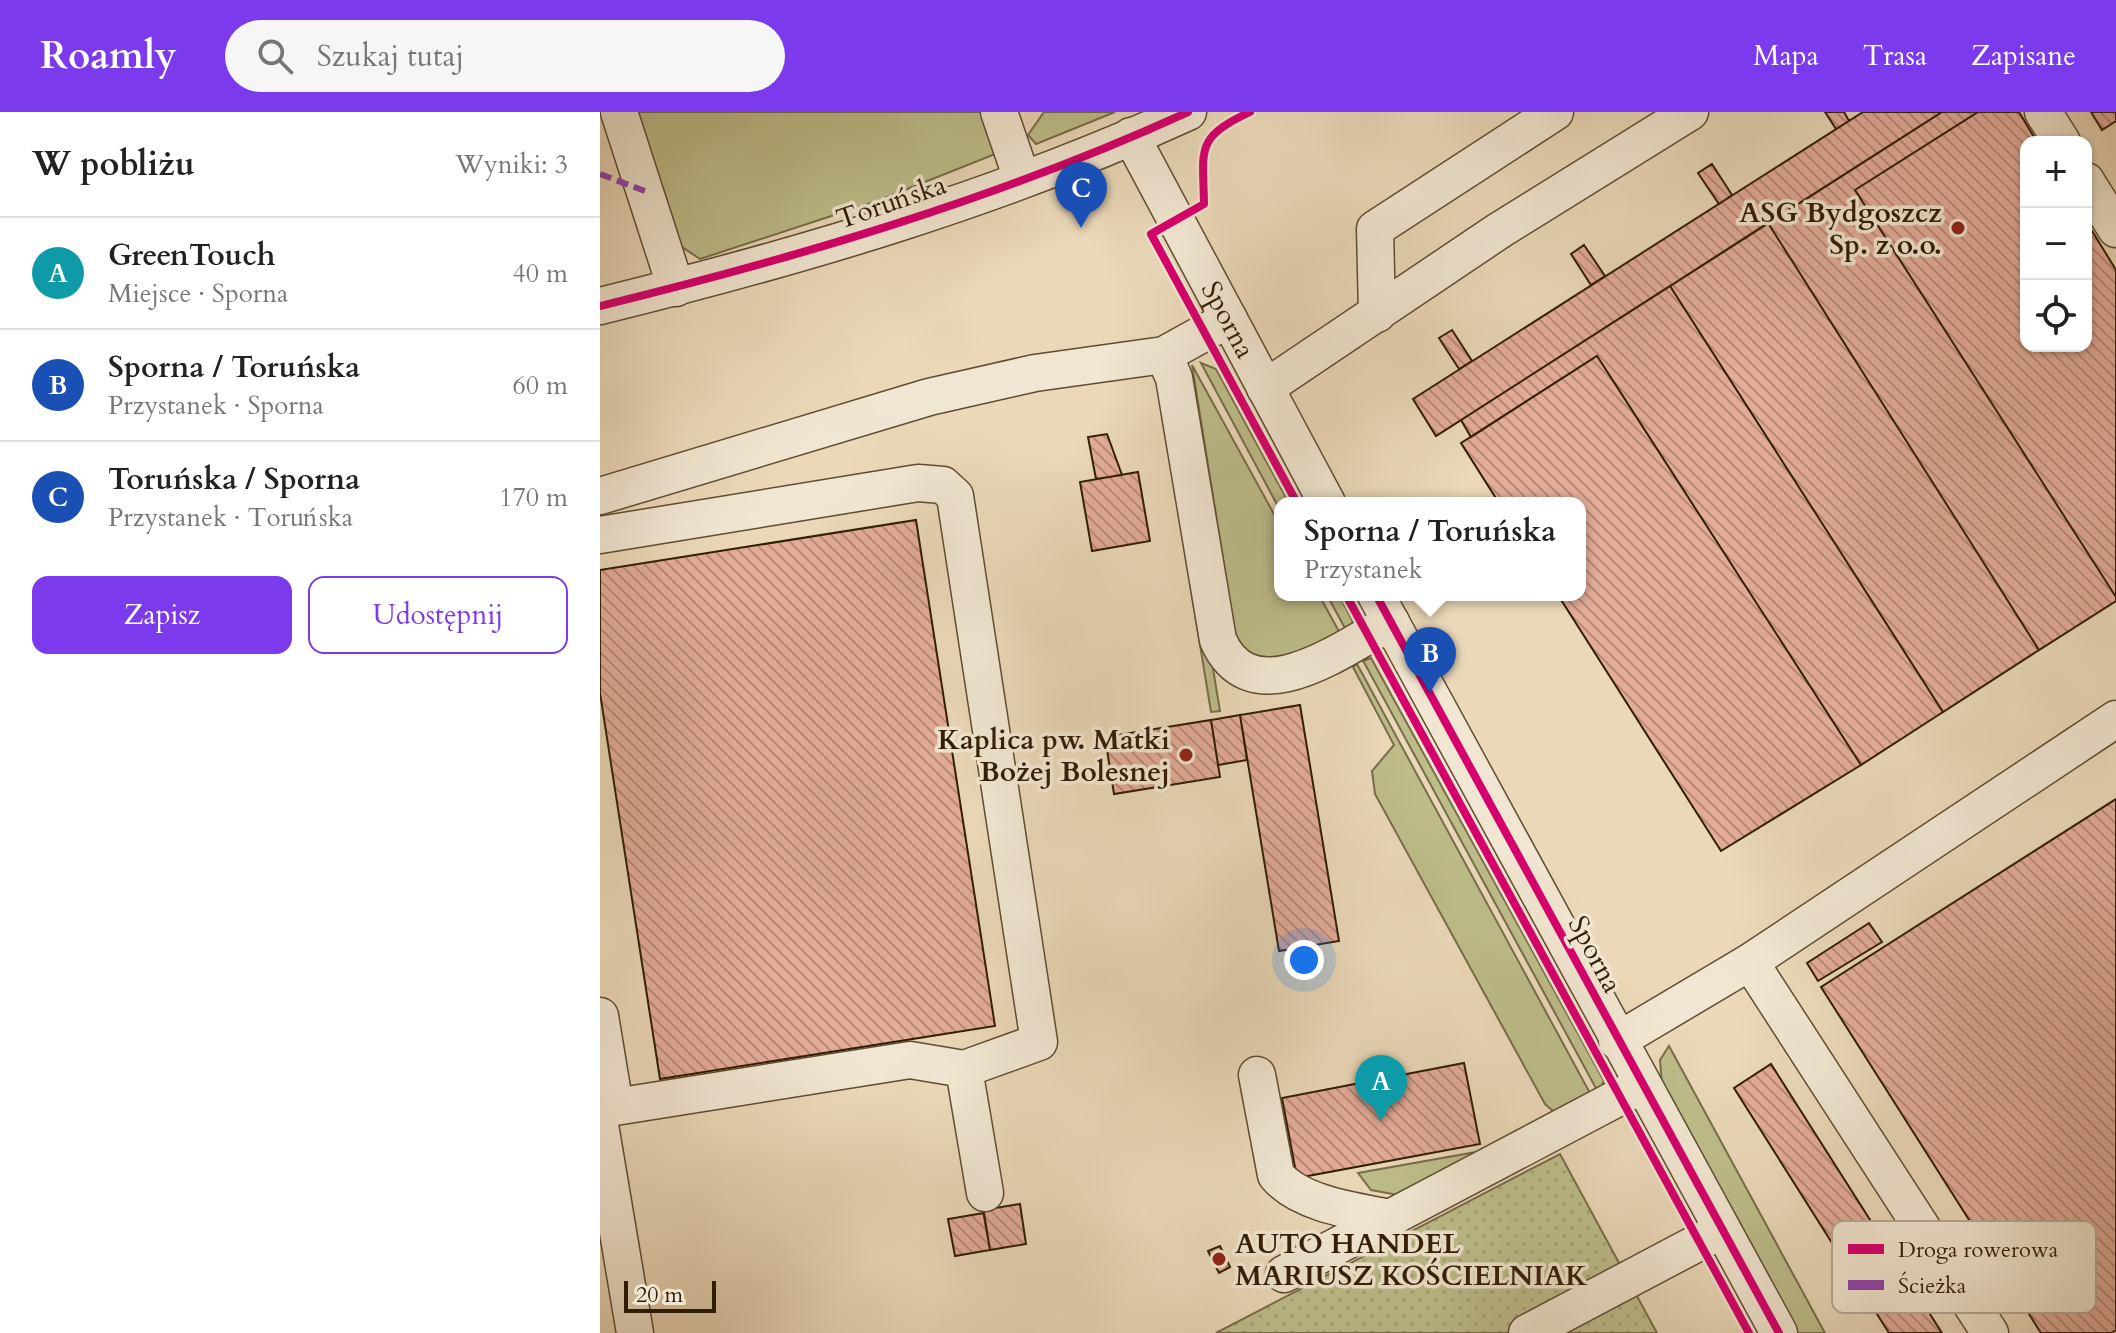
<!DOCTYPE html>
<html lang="pl">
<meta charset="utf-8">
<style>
:root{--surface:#fff;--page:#f6f6f6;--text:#222;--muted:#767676;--line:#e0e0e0;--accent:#7c3aed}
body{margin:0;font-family:Cardo,serif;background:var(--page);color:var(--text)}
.controls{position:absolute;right:24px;top:24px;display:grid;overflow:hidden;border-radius:16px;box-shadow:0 2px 6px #0004}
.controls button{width:72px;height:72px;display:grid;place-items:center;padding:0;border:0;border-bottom:2px solid var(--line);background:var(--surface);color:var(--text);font:40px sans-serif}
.scale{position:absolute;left:24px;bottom:20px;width:92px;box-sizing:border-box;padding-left:8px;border:4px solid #311d05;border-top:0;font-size:22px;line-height:28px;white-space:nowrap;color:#311d05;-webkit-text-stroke:6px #f1e6d1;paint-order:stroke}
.you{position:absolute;left:704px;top:848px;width:28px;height:28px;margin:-20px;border:6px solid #fff;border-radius:50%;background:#1a73e8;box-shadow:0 0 0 12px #1a73e833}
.badge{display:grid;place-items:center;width:52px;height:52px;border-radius:50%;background:var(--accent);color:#fff;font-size:26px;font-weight:700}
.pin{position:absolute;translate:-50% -66px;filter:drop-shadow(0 2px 4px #0008)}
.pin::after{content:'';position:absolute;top:42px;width:28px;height:24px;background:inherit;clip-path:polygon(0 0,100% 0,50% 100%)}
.popup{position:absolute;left:674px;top:385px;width:312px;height:104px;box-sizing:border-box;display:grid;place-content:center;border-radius:16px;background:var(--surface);filter:drop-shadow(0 2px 6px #0005);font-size:26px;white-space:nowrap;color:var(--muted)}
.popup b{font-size:30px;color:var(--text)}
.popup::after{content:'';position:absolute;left:50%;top:100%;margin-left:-16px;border:16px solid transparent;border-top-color:var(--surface)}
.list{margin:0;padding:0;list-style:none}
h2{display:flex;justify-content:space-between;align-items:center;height:104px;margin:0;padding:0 32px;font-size:34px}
h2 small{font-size:26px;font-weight:400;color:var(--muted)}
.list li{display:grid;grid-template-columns:52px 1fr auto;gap:24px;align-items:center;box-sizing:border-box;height:112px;padding:0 32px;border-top:2px solid var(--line)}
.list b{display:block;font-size:30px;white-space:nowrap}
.list p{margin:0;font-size:26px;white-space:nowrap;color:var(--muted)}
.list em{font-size:26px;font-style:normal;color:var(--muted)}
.actions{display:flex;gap:16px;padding:24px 32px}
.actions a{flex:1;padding:18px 0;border:2px solid var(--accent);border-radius:16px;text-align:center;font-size:28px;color:var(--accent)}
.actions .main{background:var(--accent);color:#fff}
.icon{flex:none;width:44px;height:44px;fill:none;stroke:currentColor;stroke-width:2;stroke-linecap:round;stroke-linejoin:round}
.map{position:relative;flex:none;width:1516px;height:1221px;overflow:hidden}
header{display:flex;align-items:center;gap:48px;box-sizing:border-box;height:112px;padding:0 40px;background:var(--accent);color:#fff}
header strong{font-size:38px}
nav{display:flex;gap:44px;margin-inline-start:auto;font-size:28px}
.search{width:560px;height:72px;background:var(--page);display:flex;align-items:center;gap:20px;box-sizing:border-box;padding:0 28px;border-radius:44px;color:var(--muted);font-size:30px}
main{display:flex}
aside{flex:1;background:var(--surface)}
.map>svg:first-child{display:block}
.grass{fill:#bdbd8a;stroke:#776d48;stroke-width:2}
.park{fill:url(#park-dots);stroke:#776d48;stroke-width:2}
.building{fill:url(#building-back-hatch);stroke:#311d05;stroke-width:2}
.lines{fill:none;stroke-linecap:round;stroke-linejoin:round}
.minor-casing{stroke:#5f4c32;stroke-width:39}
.minor{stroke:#f1e6d1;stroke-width:36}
.quiet{stroke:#8e44ad;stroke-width:6;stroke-dasharray:12 6;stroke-linecap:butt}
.cycleway-casing{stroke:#f1e6d1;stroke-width:13}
.cycleway{stroke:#d6006c;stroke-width:8}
.poi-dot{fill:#8f2418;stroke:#f1e6d1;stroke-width:3}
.labels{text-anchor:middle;stroke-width:7;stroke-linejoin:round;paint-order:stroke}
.street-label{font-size:28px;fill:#311d05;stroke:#f1e6d1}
.poi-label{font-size:28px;font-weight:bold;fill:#311d05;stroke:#f1e6d1;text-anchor:end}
.key{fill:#f1e6d1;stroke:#b7aa94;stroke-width:2}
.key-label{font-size:22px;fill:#311d05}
</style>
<header>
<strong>Roamly</strong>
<div class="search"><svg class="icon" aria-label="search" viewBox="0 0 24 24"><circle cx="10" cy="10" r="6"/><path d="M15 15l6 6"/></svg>Szukaj tutaj</div>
<nav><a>Mapa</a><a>Trasa</a><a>Zapisane</a></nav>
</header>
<main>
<aside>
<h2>W pobliżu<small>Wyniki: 3</small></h2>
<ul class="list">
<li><span class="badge" style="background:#0f9aa8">A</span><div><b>GreenTouch</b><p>Miejsce · Sporna</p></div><em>40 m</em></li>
<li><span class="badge" style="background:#1a4fb4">B</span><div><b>Sporna / Toruńska</b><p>Przystanek · Sporna</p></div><em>60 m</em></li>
<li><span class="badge" style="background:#1a4fb4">C</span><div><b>Toruńska / Sporna</b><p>Przystanek · Toruńska</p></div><em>170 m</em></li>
</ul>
<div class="actions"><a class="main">Zapisz</a><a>Udostępnij</a></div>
</aside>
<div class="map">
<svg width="1516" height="1221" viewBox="0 0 1516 1221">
<defs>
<pattern id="park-dots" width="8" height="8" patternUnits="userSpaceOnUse" patternTransform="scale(2)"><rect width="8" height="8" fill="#bdbd8a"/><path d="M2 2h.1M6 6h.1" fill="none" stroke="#a3a276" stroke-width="1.8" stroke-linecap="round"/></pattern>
<pattern id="building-back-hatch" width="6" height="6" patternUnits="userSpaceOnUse" patternTransform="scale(2)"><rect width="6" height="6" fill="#e3ac99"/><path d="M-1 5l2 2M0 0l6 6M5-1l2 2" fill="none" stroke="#b98b7b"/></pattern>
</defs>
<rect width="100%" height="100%" fill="#ead8b8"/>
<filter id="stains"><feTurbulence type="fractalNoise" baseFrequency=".0025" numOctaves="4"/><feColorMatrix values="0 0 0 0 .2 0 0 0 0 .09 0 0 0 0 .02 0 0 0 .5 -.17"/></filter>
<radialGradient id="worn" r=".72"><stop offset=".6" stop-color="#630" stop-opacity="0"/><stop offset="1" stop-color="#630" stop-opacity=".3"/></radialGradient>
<!-- grass -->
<path class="grass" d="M27 0H390L398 41 277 89 100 147 79 133Z
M444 0H515L436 32 428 23Z
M601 251 616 257 689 391H680V398Z
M592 253 680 413V483H719L742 525 667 553 637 534Z
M577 392 586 394 620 599 611 600Z
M727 483H739L753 510 747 520Z
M771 546 1004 969 998 980 766 554 763 549Z
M757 552 991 983 954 1000 945 992 775 682 772 659 794 633 753 555Z
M1069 934 1225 1221H1197L1062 972 1060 948Z
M876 1040V1044L798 1083 771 1078 758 1061Z"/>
<!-- park -->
<path class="park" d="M960 1042 1057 1221H616Z"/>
<!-- building -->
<path class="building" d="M1225 0H1244L1249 9 1236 17Z
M1263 0H1342L836 324 813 287Z
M1342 0H1378L1255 78 1516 485V489L1439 538 1168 111Z
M1378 0H1419L1437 30H1426V234H1486V109L1516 158V485L1255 78Z
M1491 0H1516V9L1502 18Z
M1112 52 1132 83 1119 92 1098 61Z
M1168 111 1439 538 1343 600 1070 174Z
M984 133 1005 164 991 173 971 142Z
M1070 174 1343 600 1261 653 997 244 871 325 861 308Z
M852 218 872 249 859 257 839 226Z
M997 244 1261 653 1121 739 958 483H980V391H899L861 331Z
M507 322 522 363 496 367 488 325Z
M538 360 550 429 492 439 480 370Z
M316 408 395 914 60 967 0 581V458Z
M700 593 739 829 679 839 640 603Z
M640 603 647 648 618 653 611 608Z
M611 608 620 665 514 682 505 625Z
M1516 687V1218L1511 1221H1441L1221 875Z
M1269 811 1282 830 1218 869 1207 851Z
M864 951 880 1032 697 1066 682 986Z
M1171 952 1342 1221H1289L1134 976Z
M420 1092 426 1132 390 1138 383 1098Z
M384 1101 390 1138 355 1144 348 1107Z
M620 1134 630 1155 619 1161 608 1139Z"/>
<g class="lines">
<defs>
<g id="minor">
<path d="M19 0 76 176"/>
<path d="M399 0 422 67"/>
<path d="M1443 0 1462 30"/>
<path id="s1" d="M531 24 727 391"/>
<path d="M1486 69 1516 117"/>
<path d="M0 194C200 145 400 86 588 0"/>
<path d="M777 202 775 117 955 0"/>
<path d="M564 243 574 266 618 528C652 605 742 537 791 510"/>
<path d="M665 276 900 118 1090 0"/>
<path d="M0 384 329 285 435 261 564 243 629 207"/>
<path d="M0 423 318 371 343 373 355 384 439 930 364 957 310 948 15 995 0 904"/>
<path d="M776 483 1179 1221"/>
<path d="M1150 850 1390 1221"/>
<path d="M1017 929 1150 850 1516 607"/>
<path d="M364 957 385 1081"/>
<path d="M657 963 676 1063C699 1092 755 1099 790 1106"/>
<path d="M0 1013 35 1221"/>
<path d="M684 1162 1042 973"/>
<path d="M927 1221 1122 1118"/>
</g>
</defs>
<!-- minor casing -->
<use href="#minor" class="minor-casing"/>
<!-- minor -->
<use href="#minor" class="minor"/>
<!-- quiet -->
<path class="quiet" d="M0 62 45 79"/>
<defs>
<path id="cycleway" d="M650 0C595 26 603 36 604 92L551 122 697 391
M0 194C200 145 400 86 588 0
M746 483 1149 1221
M776 483 1179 1221"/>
</defs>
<!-- cycleway casing -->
<use href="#cycleway" class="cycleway-casing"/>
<!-- cycleway -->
<use href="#cycleway" class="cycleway"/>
</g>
<!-- markers -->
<g class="poi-dot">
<circle cx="1358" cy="116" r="8"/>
<circle cx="586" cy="643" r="8"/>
<circle cx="619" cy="1147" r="8"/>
</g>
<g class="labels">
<!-- street labels -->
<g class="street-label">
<text transform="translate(291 89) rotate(-19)" y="10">Toruńska</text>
<text dy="10" stroke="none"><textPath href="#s1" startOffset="208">Sporna</textPath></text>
<text transform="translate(996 842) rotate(62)" y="10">Sporna</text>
</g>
<!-- poi labels -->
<g class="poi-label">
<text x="1342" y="110">ASG Bydgoszcz<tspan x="1342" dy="32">Sp. z o.o.</tspan></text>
<text x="570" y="637">Kaplica pw. Matki<tspan x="570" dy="32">Bożej Bolesnej</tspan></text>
<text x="635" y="1141" text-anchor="start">AUTO HANDEL<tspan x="635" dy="32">MARIUSZ KOŚCIELNIAK</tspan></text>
</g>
</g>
<!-- legend -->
<rect x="1232" y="1109" width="264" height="92" rx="12" class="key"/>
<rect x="1248" y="1132" width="36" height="10" fill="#d6006c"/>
<rect x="1248" y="1168" width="36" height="10" fill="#8e44ad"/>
<g class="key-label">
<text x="1298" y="1145">Droga rowerowa</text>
<text x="1298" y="1181">Ścieżka</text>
</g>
<rect width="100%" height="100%" filter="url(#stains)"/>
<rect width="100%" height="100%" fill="url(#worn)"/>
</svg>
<div class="controls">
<button>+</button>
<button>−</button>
<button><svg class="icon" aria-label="locate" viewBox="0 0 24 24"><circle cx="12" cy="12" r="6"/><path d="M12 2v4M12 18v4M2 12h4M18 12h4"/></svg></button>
</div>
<div class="scale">20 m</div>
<div class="you"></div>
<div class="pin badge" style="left:781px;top:1009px;background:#0f9aa8">A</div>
<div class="pin badge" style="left:830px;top:581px;background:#1a4fb4">B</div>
<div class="popup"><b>Sporna / Toruńska</b>Przystanek</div>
<div class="pin badge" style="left:481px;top:116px;background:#1a4fb4">C</div>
</div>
</main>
